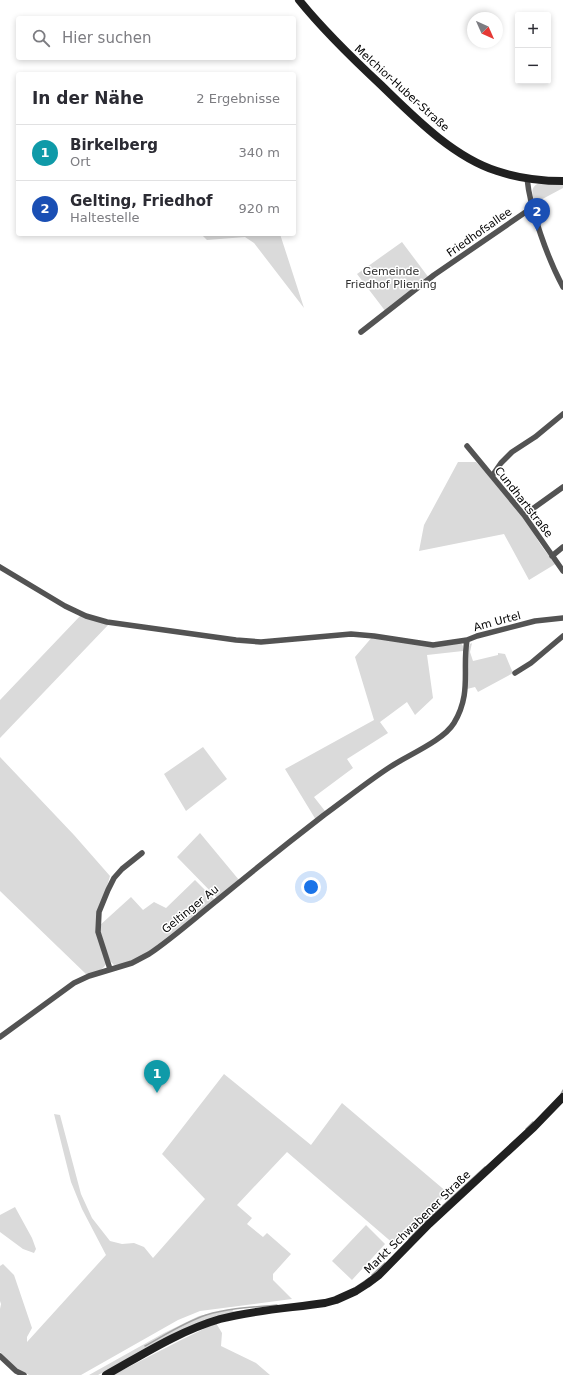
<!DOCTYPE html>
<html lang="de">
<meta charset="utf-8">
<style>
:root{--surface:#fff;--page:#f2f2f3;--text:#2b2b33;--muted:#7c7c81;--line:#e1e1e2;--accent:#000}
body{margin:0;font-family:"DejaVu Sans",sans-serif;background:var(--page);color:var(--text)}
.controls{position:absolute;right:12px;top:12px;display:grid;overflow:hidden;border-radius:4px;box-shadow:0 2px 6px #0003}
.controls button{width:36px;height:36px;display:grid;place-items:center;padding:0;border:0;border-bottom:1px solid var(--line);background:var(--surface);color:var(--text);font:20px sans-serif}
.compass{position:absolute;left:467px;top:12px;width:36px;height:36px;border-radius:50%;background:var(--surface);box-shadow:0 2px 6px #0003;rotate:135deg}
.you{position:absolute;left:311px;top:887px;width:14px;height:14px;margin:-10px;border:3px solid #fff;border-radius:50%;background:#1a73e8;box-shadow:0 0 0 6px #1a73e833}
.badge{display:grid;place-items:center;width:26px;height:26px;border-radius:50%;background:var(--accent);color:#fff;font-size:13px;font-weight:700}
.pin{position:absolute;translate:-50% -33px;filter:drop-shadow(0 1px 2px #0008)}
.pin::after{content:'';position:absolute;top:21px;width:14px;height:12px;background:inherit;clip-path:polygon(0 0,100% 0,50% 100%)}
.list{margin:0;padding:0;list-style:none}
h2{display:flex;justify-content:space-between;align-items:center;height:52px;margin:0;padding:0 16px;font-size:17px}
h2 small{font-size:13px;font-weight:400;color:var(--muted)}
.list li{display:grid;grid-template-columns:26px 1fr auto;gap:12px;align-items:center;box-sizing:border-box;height:56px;padding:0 16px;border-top:1px solid var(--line)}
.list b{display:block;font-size:15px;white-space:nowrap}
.list p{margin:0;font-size:13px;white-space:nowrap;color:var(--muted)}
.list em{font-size:13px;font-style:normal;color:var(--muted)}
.icon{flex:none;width:22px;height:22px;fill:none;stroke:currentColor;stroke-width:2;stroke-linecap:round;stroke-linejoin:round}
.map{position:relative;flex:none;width:563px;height:1375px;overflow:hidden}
.search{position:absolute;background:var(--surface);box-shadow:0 2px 6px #0003;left:16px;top:16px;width:280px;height:44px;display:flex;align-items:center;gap:10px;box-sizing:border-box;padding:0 14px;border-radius:4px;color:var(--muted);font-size:15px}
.panel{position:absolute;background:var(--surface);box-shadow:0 2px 6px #0003;left:16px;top:72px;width:280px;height:164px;border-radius:4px}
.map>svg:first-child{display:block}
.green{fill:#dadada}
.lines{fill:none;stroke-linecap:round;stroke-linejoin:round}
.stream{stroke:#a1a1a1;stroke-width:1.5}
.street{stroke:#535353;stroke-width:5.5}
.secondary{stroke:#202020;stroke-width:8}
.labels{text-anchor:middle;stroke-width:3;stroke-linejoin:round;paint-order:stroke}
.street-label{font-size:11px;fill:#000;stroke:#fff}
.park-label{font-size:11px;fill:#313131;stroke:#fff}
</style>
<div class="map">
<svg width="563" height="1375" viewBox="0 0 563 1375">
<rect width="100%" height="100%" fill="#fff"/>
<!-- green -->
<path class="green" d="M541 182 563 183V188L535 203 534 201C532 191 530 187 541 182Z
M201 234H280L304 308 254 243 245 237 207 240Z
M402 242 429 278 386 312 357 274Z
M458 462H476C493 479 509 496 523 516 534 531 541 551 557 563L529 580 504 534 419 551 424 525Z
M81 615 110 623 0 738V700Z
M373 636 434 647 461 643 463 646V651L427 655 433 698 415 715 407 702 380 722 388 733 347 759 353 768 314 797 325 811 316 820 285 769 374 720 355 657Z
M472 643 470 652 473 661 498 655V653L505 654 513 673 478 692 475 687 467 689 468 649 470 644Z
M203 747 227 779 186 811 164 774Z
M0 757 74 835 110 876 96 924 106 964C102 971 95 973 87 975L0 891Z
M200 833 239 880 217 898 177 857Z
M195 880 215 900 143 956 122 964 114 965 110 961 99 931V926L131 897 143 910 154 902 166 908Z
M224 1074 311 1145 342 1103 448 1193 395 1245 287 1152 237 1205 252 1218 247 1224 263 1237 267 1233 291 1254 273 1274V1280L292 1299 200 1311 178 1320 81 1375H29L13 1366 0 1352V1309L1 1304 0 1301V1266L3 1264 14 1275 32 1328 27 1337V1342L106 1255 82 1209 71 1182 54 1114 60 1115 81 1194 92 1218 110 1241 122 1244 134 1243 144 1247 153 1258 205 1199 162 1154Z
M15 1207 32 1238 36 1249 34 1253 23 1249 0 1232V1215Z
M366 1225 385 1244 352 1280 332 1261Z
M232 1309 234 1312 180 1331 98 1375H89L164 1333 199 1316Z
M216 1323 222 1333 221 1346 256 1363 270 1375H113L183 1339Z"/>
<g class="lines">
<!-- stream -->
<path class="stream" d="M561 1094 563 1090
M526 1129 533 1122
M409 1239 425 1222 485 1167
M372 1275 385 1263
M356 1287 369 1278
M145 1346C165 1335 185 1322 206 1315 229 1308 254 1307 277 1305"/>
<!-- street -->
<path class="street" d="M527 178C530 210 548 259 563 287
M361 332 434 275 533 207
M467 446 524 515 563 571
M492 476 501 463 512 452 535 437 563 414
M524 515 563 487
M552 556 563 547
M0 567 65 606 86 616 107 622 236 640 261 642 351 634 374 636 433 645 467 640
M515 673 531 663 563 636
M110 969 98 932 99 912 108 890 114 878 122 869 142 853
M0 1037 74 983 89 976 132 963 149 954C174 937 196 917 220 898 254 870 289 842 324 815 346 799 367 782 390 767 408 755 443 741 454 723 472 693 462 670 467 640L477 636 535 621 563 618
M0 1356 16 1371 24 1375"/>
<!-- secondary -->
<path class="secondary" d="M299 0C324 31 352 58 381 85 414 117 453 157 497 171 518 178 541 181 563 181
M106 1375C142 1355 179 1331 220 1319 254 1310 291 1308 325 1303L336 1300 356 1291 367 1284 379 1275 429 1224 534 1127 563 1097"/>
</g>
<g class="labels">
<!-- street labels -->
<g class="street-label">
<text transform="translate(402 88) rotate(42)" y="4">Melchior-Huber-Straße</text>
<text transform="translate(479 232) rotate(-35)" y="4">Friedhofsallee</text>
<text transform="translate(524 502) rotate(52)" y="4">Cundhartstraße</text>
<text transform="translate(497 621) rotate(-15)" y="4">Am Urtel</text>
<text transform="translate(190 909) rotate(-39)" y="4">Geltinger Au</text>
<text transform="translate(417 1222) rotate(-44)" y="4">Markt Schwabener Straße</text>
</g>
<!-- park labels -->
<g class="park-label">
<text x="391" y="275">Gemeinde<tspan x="391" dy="13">Friedhof Pliening</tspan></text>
</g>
</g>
</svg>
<div class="controls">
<button>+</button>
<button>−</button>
</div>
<svg class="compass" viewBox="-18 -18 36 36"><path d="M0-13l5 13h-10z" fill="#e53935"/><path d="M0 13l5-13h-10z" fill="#7c7c81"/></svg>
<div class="you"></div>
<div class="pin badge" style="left:157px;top:1093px;background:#0f9aa8">1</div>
<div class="pin badge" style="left:537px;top:231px;background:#1a4fb4">2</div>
<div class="search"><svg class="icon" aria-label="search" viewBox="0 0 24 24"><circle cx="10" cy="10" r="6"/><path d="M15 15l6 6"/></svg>Hier suchen</div>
<section class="panel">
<h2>In der Nähe<small>2 Ergebnisse</small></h2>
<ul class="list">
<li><span class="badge" style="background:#0f9aa8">1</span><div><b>Birkelberg</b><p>Ort</p></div><em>340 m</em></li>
<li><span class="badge" style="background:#1a4fb4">2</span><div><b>Gelting, Friedhof</b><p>Haltestelle</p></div><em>920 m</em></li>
</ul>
</section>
</div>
